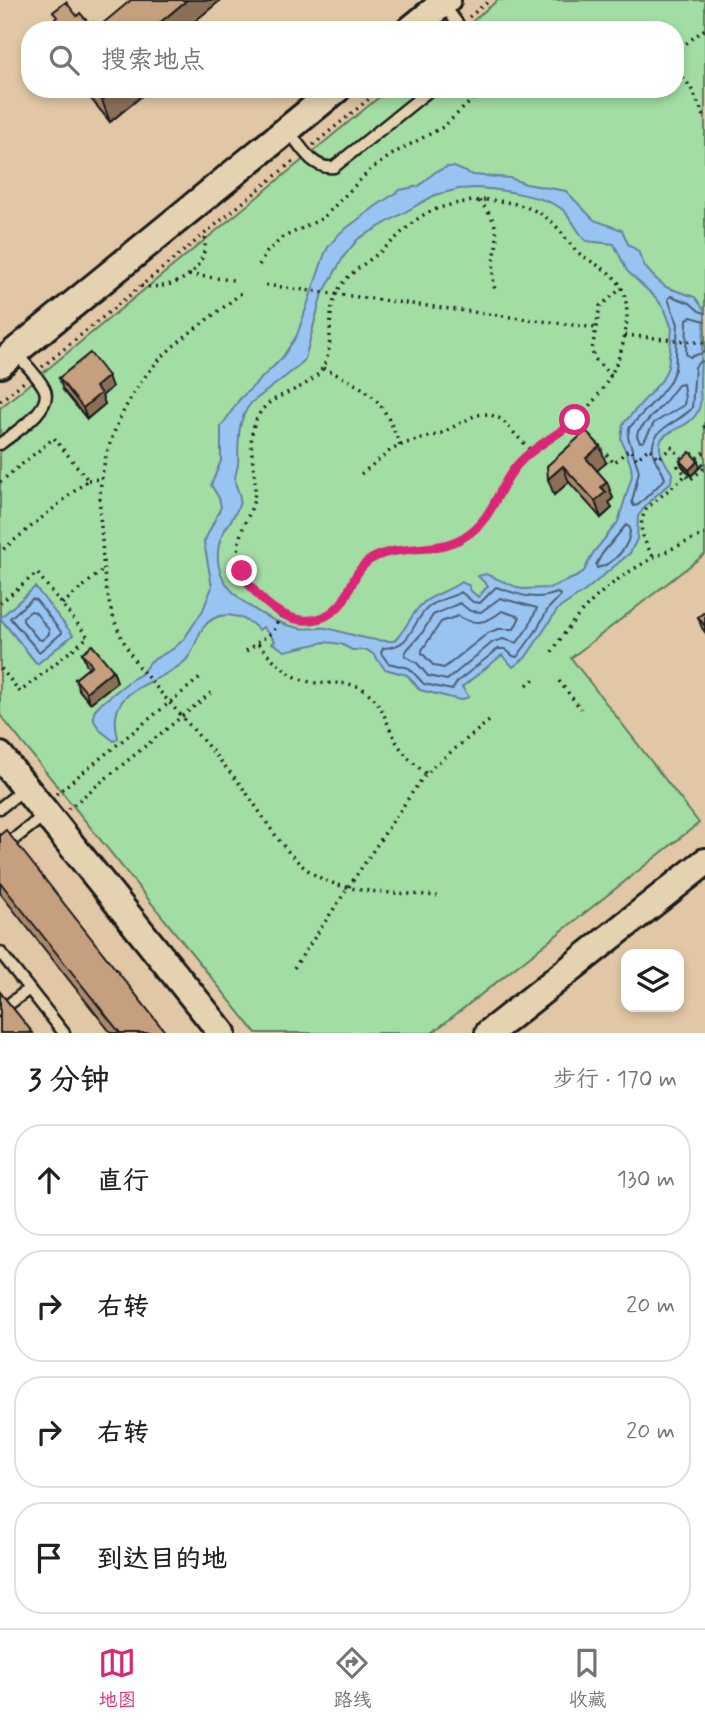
<!DOCTYPE html>
<html lang="zh">
<meta charset="utf-8">
<style>
:root{--surface:#fff;--page:#f6f6f6;--text:#202124;--muted:#757577;--line:#e0e0e0;--accent:#db2777}
body{margin:0;font-family:Mynerve,"LXGW WenKai TC",sans-serif;background:var(--page);color:var(--text)}
.controls{position:absolute;right:21px;bottom:21px;display:grid;overflow:hidden;border-radius:14px;box-shadow:0 4px 10px #0003}
.controls button{width:63px;height:63px;display:grid;place-items:center;padding:0;border:0;border-bottom:2px solid var(--line);background:var(--surface);color:var(--text);font:35px sans-serif}
.stop{position:absolute;width:21px;height:21px;margin:-16px;border:5px solid #db2777;border-radius:50%;background:#fff}
.stop.end{background:#db2777;border-color:#fff;box-shadow:0 2px 7px #0008}
.list{margin:0;padding:0;list-style:none}
h2{display:flex;justify-content:space-between;align-items:center;height:91px;margin:0;padding:0 28px;font-size:30px}
h2 small{font-size:23px;font-weight:400;color:var(--muted)}
.list li{display:grid;grid-template-columns:46px 1fr auto;gap:21px;align-items:center;box-sizing:border-box;height:112px;margin:0 14px 14px;padding:0 14px;border:2px solid var(--line);border-radius:28px}
.list b{display:block;font-size:26px;white-space:nowrap}
.list em{font-size:23px;font-style:normal;color:var(--muted)}
.icon{flex:none;width:38px;height:38px;fill:none;stroke:currentColor;stroke-width:2;stroke-linecap:round;stroke-linejoin:round}
.map{position:relative;flex:none;width:705px;height:1033px;overflow:hidden}
.search{position:absolute;background:var(--surface);box-shadow:0 4px 10px #0003;left:21px;right:21px;top:21px;height:77px;display:flex;align-items:center;gap:18px;box-sizing:border-box;padding:0 24px;border-radius:28px;color:var(--muted);font-size:26px}
.sheet{height:595px;background:var(--surface)}
nav{display:flex;justify-content:space-around;align-items:center;box-sizing:border-box;height:98px;border-top:2px solid var(--line);background:var(--surface);font-size:19px;color:var(--muted)}
nav a{display:grid;justify-items:center;gap:4px}
nav .on{color:var(--accent)}
.map>svg:first-child{display:block}
.green{fill:#a2dda3;stroke:#5f7c60;stroke-width:2}
.water{fill:#98c4f2;stroke:#66819c;stroke-width:2;fill-rule:evenodd}
.lines{fill:none;stroke-linecap:round;stroke-linejoin:round}
.shore{stroke:#4e5f72;stroke-width:2}
.lane-casing{stroke:#1c1c1c;stroke-width:15}
.secondary-casing{stroke:#1c1c1c;stroke-width:32}
.path{stroke:#1c1c1c;stroke-width:3.5;stroke-dasharray:2 5;stroke-linecap:butt}
.lane{stroke:#e4d2b0;stroke-width:10}
.secondary{stroke:#e4d2b0;stroke-width:26}
.wall{fill:#aa896d;stroke:#1c1c1c;stroke-width:2}
.shaded-wall{fill:#8b6f59;stroke:#1c1c1c;stroke-width:2}
.building{fill:#c69f7f;stroke:#1c1c1c;stroke-width:2}
.route{stroke:#db2777;stroke-width:9}
</style>
<div class="map">
<svg width="705" height="1033" viewBox="0 0 705 1033">
<rect width="100%" height="100%" fill="#e1c7a5"/>
<filter id="ink" filterUnits="userSpaceOnUse"><feTurbulence type="fractalNoise" baseFrequency=".0143" numOctaves="2"/><feDisplacementMap in="SourceGraphic" scale="14" xChannelSelector="R" yChannelSelector="G"/><feConvolveMatrix kernelMatrix="1 2 1 2 8 2 1 2 1" color-interpolation-filters="sRGB"/></filter>
<g filter="url(#ink)">
<!-- green -->
<path class="green" d="M498 0H705V554L571 658 699 823 432 1033H256L0 715V408L389 89H675V30H462Z"/>
<!-- water -->
<path class="water" d="M447 167H454L473 175 510 178 526 184 566 191 594 220 622 230 628 244 638 251 645 267 655 278 666 287 695 297 705 311C705 336 699 362 700 387 700 395 702 401 699 409 687 439 637 423 672 473L671 482 649 502 638 516 637 539 630 553 585 591 558 609 526 657 513 667 502 655 462 687 469 697 460 700 420 690 407 675 385 669 374 655 367 650H352L341 644 325 642 285 651 272 643 275 641 263 627 259 630C243 614 218 608 203 628 195 639 195 652 185 661 156 688 104 685 118 738L114 741 101 731 94 721V712L97 707 132 679 140 675 151 661 173 649 184 639 203 610 212 587 204 542 221 507 219 498 211 485 221 461V427L239 400 282 358 297 335 325 253 329 246 340 233 376 206 400 190 419 186 435 172ZM476 188C497 189 547 196 563 210 573 219 577 232 586 241L614 244 627 271 656 298 665 310 672 329 668 367 662 380 623 424 621 439 631 466 632 476 618 522 593 553 584 571 576 577 549 588 521 589 486 574 478 576 488 586 478 597 469 589 470 586 461 582C448 592 432 594 421 605 410 616 406 630 394 641 370 642 348 633 326 628 317 627 308 630 299 628 268 622 220 595 218 560 216 529 236 522 240 501 241 493 235 488 235 480 235 475 237 470 238 465 239 442 236 422 251 403L299 366 305 359 321 297 344 256 358 239 435 195 459 189Z
M35 587 73 635 37 664 0 618Z"/>
<g class="lines">
<!-- shore -->
<path class="shore" d="M705 313 699 311 690 303 671 296 668 299 678 324 675 369 669 383 659 396 629 428 628 437 639 471 632 502 634 506 638 505 665 479C663 470 655 463 653 453 649 427 679 424 692 408L695 367 699 362 705 361
M705 321 691 317 687 319 686 354 690 357 705 352
M683 384 685 399 684 405 654 423 644 441 640 442 637 436 638 431 665 402 678 385Z
M626 525 630 528C631 546 614 564 597 568L596 565 602 554Z
M496 587C518 594 534 602 557 593L561 595 548 609 536 631 517 657 513 656 505 649H498L458 681 452 690 424 684 409 668 388 663 381 653 383 648C415 647 410 621 430 606 439 599 451 598 461 592L473 602 480 603Z
M500 598 537 608 529 626 517 643 503 639 493 642 447 680 428 676 417 663 405 656V652L422 633 433 615 460 603 470 611 481 612Z
M32 599 36 600 62 633 39 652 10 618Z
M31 611 35 612 49 630V634L42 640 38 639 23 621V617Z
M502 611 520 617 514 629H498L488 633 444 668 434 666 422 653V650L441 622 458 616C475 626 487 623 502 611Z"/>
<defs>
<path id="lane" d="M444 5 462 30
M288 130C300 145 312 170 334 167L431 89
M0 444C14 433 55 408 44 388 37 375 25 364 16 353
M0 808 24 789
M0 850 46 814
M0 952 64 1033
M0 1011 29 989"/>
<path id="secondary" d="M410 30 447 0
M0 364 337 89
M0 756 222 1033
M489 1033 705 862"/>
</defs>
<!-- lane casing -->
<use href="#lane" class="lane-casing"/>
<!-- secondary casing -->
<use href="#secondary" class="secondary-casing"/>
<!-- path -->
<path class="path" d="M469 17 490 0
M675 52 705 29
M675 66 691 88 705 118
M313 145 381 89
M486 200C510 201 538 207 555 225 564 235 570 246 580 254 593 264 611 270 620 285 627 296 628 314 626 328 621 367 598 403 566 428 553 438 537 446 525 457 498 480 497 517 464 537 433 556 394 542 368 562 344 580 350 614 314 619 280 624 246 595 240 563 234 536 246 526 253 503 261 474 242 444 258 416 271 392 302 393 319 373 336 352 326 324 334 300 342 274 367 264 386 247 399 236 410 223 425 214 442 205 466 201 486 200Z
M479 201C513 236 486 253 495 290
M259 265 267 252 282 238 323 218 371 169 396 152 443 127 484 89
M189 275 233 280
M266 285 596 328
M141 286C174 291 209 272 205 235
M241 293C211 319 177 338 151 369 123 403 101 452 100 497 99 511 101 525 102 539 104 592 109 621 138 666 171 705 206 743 239 783 263 813 283 857 317 876 349 895 401 892 437 896
M625 335 705 343
M42 367 296 159
M323 368C370 390 382 396 400 446
M611 376 594 358 592 350 600 306 622 288
M0 401 25 381
M575 420 588 433
M705 426 703 428 705 430
M597 444 614 463 629 449 637 459 649 448 659 458 672 447 684 461
M692 453 705 467 690 480 678 466Z
M697 458 705 451
M361 474 391 450 406 443 440 434 476 415 488 414 501 419 532 452
M88 480 102 479
M0 482 54 438 88 480 0 552
M653 556C643 540 636 526 647 508L686 475
M0 603 37 573 88 637 20 692 0 667
M62 604 103 570
M258 644C274 660 287 677 310 682 329 686 350 678 367 692 381 703 385 718 392 733 399 750 412 763 427 774
M246 651 274 631 281 613
M552 652C592 587 637 563 705 534
M559 681 581 709
M527 685 535 678
M56 794 200 678
M68 809 212 692
M294 968 418 784 435 765 489 721"/>
<!-- lane -->
<use href="#lane" class="lane"/>
<!-- secondary -->
<use href="#secondary" class="secondary"/>
</g>
<!-- wall -->
<path class="wall" d="M83 89H148L149 90 110 122Z
M59 378 112 387 102 396 105 404 87 419 63 390Z
M680 461 700 467 691 476 682 466Z
M606 463 597 470 613 498 609 502 612 508 601 518 569 482 554 495 547 466Z
M705 612V632L702 628 698 617Z
M82 653 113 670 117 682 90 703 79 690 75 679 89 668 86 664Z
M0 835 166 1033H111L0 893Z"/>
<!-- shaded-wall -->
<path class="shaded-wall" d="M187 0H221L184 30H151Z
M116 89H148L149 90 110 122 102 100Z
M108 376 112 387 102 396 105 404 87 419 83 408 95 387Z
M600 446 606 463 592 475 586 458Z
M698 461 700 467 691 476 689 470Z
M563 466 569 482 554 495 548 479Z
M607 482 613 498 609 502 612 508 601 518 595 501 601 487Z
M113 670 117 682 90 703 86 692Z"/>
<!-- building -->
<path class="building" d="M131 0H187L151 30H95Z
M66 2 77 16 80 13 87 21 84 24 87 27 94 22 98 27 95 30H58L52 22 57 17 53 12Z
M93 89H116L102 100Z
M90 353 108 376 95 387 101 393 83 408 59 378Z
M586 431 600 446 586 458 607 482 601 487 606 492 595 501 563 466 548 479 547 466Z
M690 452 698 461 689 470 680 461Z
M705 612V626L698 617Z
M92 645 113 670 86 692 75 679 92 665 82 653Z
M6 830 166 1033H120L0 882V835Z
M0 992 33 1033H0Z"/>
</g>
<g class="lines" filter="url(#ink)">
<!-- route -->
<path class="route" d="M242 571C257 605 305 641 339 606 351 593 352 574 367 562 394 542 432 556 464 537 497 517 498 481 524 458 540 443 560 434 575 420"/>
</g>
</svg>
<div class="controls">
<button><svg class="icon" aria-label="layers" viewBox="0 0 24 24"><path d="M12 4l9 5-9 5-9-5zM3 14l9 5 9-5"/></svg></button>
</div>
<div class="stop" style="left:575px;top:420px"></div>
<div class="stop end" style="left:242px;top:571px"></div>
<div class="search"><svg class="icon" aria-label="search" viewBox="0 0 24 24"><circle cx="10" cy="10" r="6"/><path d="M15 15l6 6"/></svg>搜索地点</div>
</div>
<section class="sheet">
<h2>3 分钟<small>步行 · 170 m</small></h2>
<ul class="list">
<li><svg class="icon" aria-label="ahead" viewBox="0 0 24 24"><path d="M12 20V5M6 11l6-6 6 6"/></svg><div><b>直行</b></div><em>130 m</em></li>
<li><svg class="icon" aria-label="right" viewBox="0 0 24 24"><path d="M7 20v-9h11M14 6l5 5-5 5"/></svg><div><b>右转</b></div><em>20 m</em></li>
<li><svg class="icon" aria-label="right" viewBox="0 0 24 24"><path d="M7 20v-9h11M14 6l5 5-5 5"/></svg><div><b>右转</b></div><em>20 m</em></li>
<li><svg class="icon" aria-label="arrive" viewBox="0 0 24 24"><path d="M6 21V4h12l-3 4 3 4H6"/></svg><div><b>到达目的地</b></div></li>
</ul>
</section>
<nav>
<a class="on"><svg class="icon" aria-label="map" viewBox="0 0 24 24"><path d="M3 6l6-2 6 2 6-2v14l-6 2-6-2-6 2zM9 4v14M15 6v14"/></svg>地图</a>
<a><svg class="icon" aria-label="directions" viewBox="0 0 24 24"><path d="M12 3l9 9-9 9-9-9zM9 14v-3h6M13 9l2 2-2 2"/></svg>路线</a>
<a><svg class="icon" aria-label="saved" viewBox="0 0 24 24"><path d="M7 4h10v16l-5-4-5 4z"/></svg>收藏</a>
</nav>
